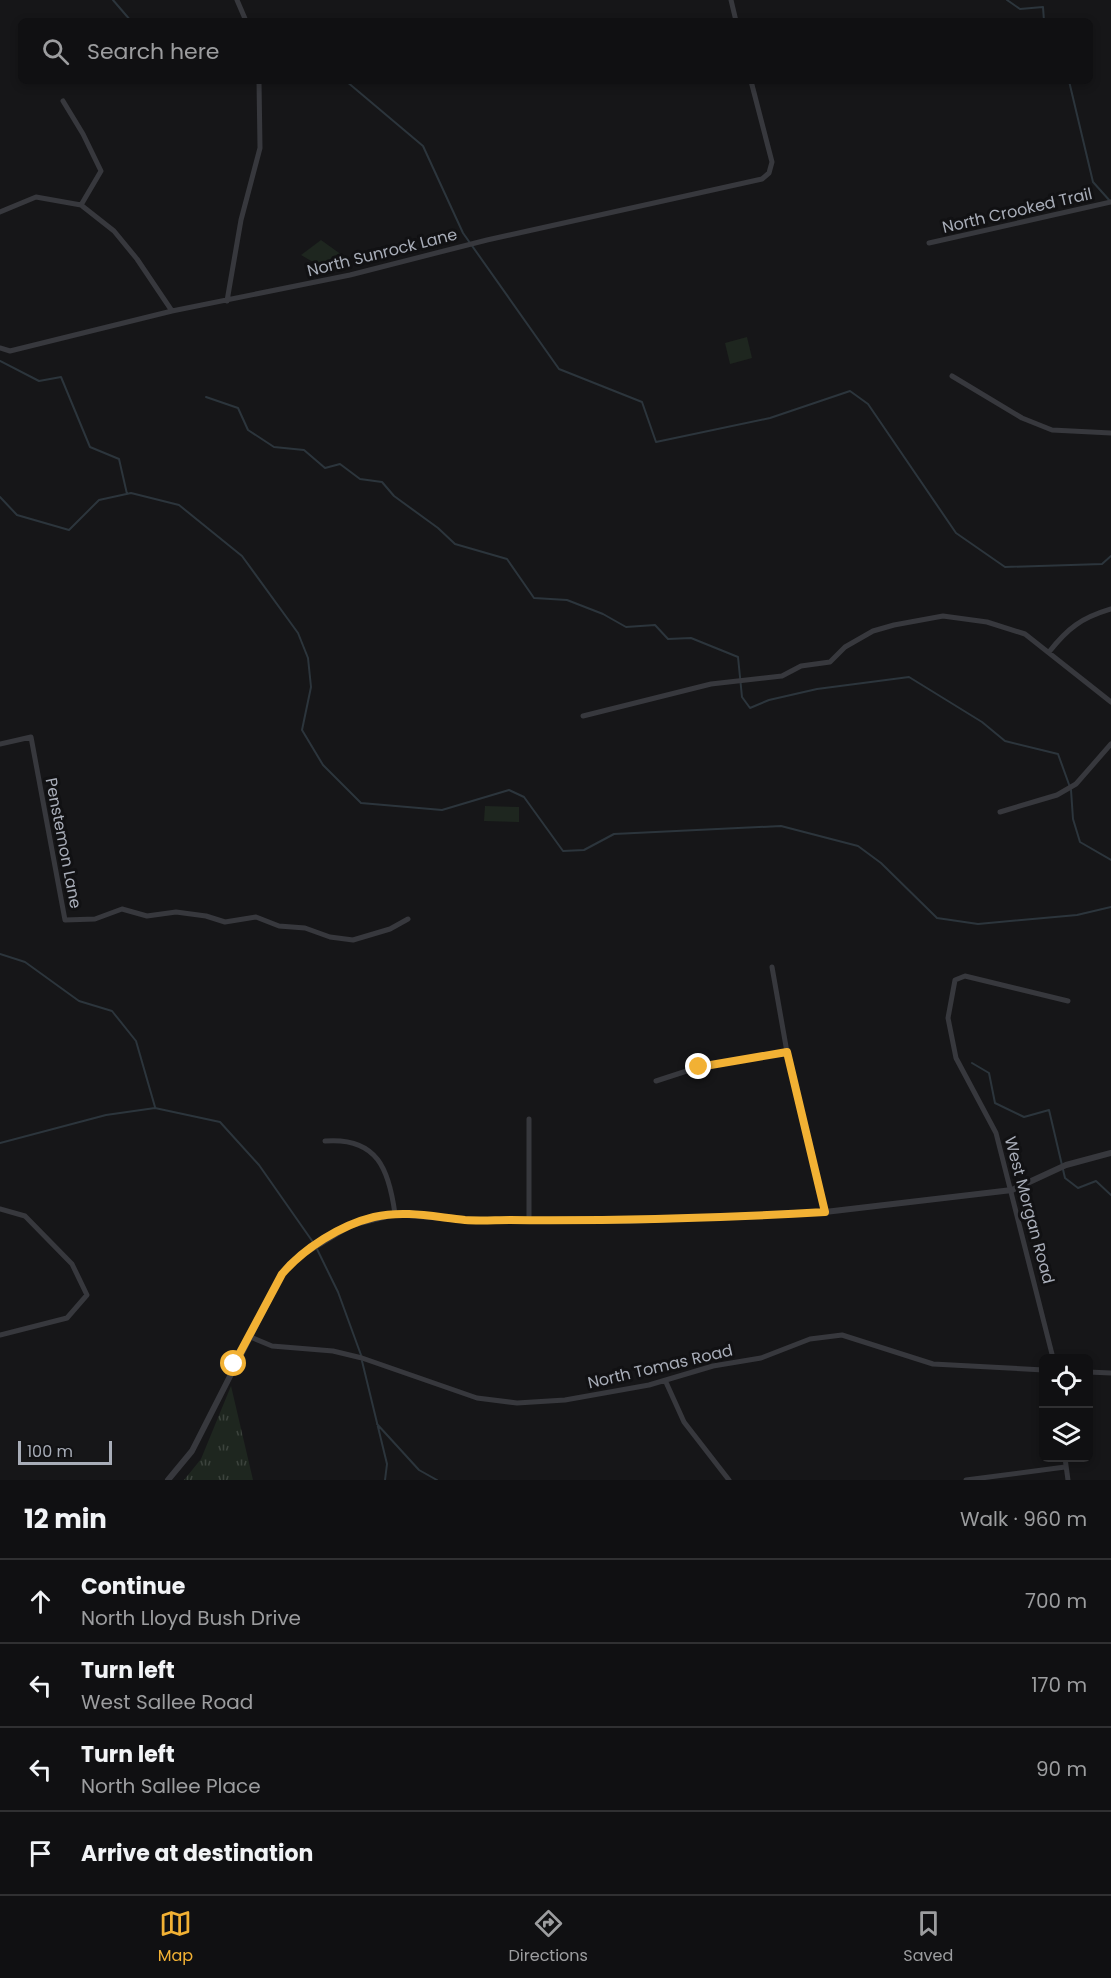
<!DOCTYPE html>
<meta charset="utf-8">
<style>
:root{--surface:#101012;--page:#1e1e20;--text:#f1f3f6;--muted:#9c9d9f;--line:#303032;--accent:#f2b134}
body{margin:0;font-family:Poppins,sans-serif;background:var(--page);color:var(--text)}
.controls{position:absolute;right:18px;bottom:18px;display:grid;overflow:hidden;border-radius:9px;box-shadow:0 3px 9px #0003}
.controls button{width:54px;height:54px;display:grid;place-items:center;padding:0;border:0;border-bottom:2px solid var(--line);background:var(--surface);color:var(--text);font:30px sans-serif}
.scale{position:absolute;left:18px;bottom:15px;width:94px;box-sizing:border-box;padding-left:6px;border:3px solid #a8adb8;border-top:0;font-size:16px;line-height:21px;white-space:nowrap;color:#a8adb8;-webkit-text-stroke:4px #111113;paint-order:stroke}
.stop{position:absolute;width:18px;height:18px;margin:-14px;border:4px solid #f2b134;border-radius:50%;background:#fff}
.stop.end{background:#f2b134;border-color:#fff;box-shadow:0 2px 6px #0008}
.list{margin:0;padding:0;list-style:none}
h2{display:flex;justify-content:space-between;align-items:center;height:78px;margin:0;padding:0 24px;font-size:26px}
h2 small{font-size:20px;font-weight:400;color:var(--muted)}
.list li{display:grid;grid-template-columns:39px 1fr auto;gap:18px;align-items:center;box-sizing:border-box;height:84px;padding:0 24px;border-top:2px solid var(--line)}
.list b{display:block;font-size:22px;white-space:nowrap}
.list p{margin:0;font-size:20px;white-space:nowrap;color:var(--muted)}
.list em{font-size:20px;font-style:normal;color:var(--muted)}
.icon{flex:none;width:33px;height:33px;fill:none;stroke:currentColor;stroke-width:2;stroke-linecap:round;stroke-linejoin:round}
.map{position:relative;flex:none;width:1111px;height:1480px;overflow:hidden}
.search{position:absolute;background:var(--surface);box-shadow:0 3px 9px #0003;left:18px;right:18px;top:18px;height:66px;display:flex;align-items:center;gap:15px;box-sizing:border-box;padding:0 21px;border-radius:9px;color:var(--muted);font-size:22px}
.sheet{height:414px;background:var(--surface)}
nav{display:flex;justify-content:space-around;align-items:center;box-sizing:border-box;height:84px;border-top:2px solid var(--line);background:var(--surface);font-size:16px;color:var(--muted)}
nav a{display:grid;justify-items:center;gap:3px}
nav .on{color:var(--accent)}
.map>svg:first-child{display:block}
.park{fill:url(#park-tufts)}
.garden{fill:#1e261f}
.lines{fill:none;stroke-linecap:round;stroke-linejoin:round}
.stream{stroke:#2c353c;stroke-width:2}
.minor{stroke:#37383d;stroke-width:5}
.tertiary{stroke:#37383d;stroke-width:6}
.route{stroke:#f2b134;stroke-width:8}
.labels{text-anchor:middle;stroke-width:6;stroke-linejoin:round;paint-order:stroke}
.street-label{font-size:16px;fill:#a8adb8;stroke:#111113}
</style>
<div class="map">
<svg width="1111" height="1480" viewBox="0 0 1111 1480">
<defs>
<pattern id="park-tufts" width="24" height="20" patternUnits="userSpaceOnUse" patternTransform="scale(1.5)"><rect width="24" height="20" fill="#1e261f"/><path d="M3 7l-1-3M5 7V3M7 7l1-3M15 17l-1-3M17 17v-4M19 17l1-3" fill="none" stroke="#3c433d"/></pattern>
</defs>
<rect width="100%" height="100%" fill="#161618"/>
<!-- park -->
<path class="park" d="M231 1386 253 1480H184L201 1459Z"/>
<!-- garden -->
<path class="garden" d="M321 240 349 260 350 268 330 272 301 255Z
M747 337 752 358 730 364 725 343Z
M485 806 519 807V822L484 821Z"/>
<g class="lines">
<!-- stream -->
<path class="stream" d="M113 0 131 21
M1007 0 1020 9 1043 7 1044 21
M346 81 423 146 463 233 559 369 642 402 656 442 770 418 850 391 868 404 956 533 1005 567 1102 564 1111 556
M1069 81 1093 182 1110 201
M0 361 39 381 61 377 90 447 119 459 127 494
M206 397 238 408 248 430 274 447 304 450 325 468 340 464 360 479 382 482 394 496 438 528 455 544 507 559 534 598 567 600 603 614 626 627 655 625 668 639 691 638 738 657 742 697 750 708 769 700 817 689 909 677 982 722 1005 741 1058 754 1071 790 1073 819 1080 842 1111 860
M0 497 17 515 69 530 99 500 131 493 179 505 242 556 298 633 308 658 311 687 302 730 323 765 361 803 442 810 509 790 524 797 563 851 584 850 614 834 781 826 858 846 881 863 937 918 978 924 1077 915 1111 907
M0 954 25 962 79 1001 112 1011 136 1041 155 1107
M972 1063 989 1073 995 1103 1024 1117 1049 1110 1065 1178 1078 1188 1096 1181 1111 1195
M0 1143 106 1115 155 1108 220 1122 259 1165 315 1245 338 1292 361 1355
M362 1361 387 1464 385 1480
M377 1424 419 1470 437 1480"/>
<!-- minor -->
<path class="minor" d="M237 0 246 21
M731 0 736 21
M63 101 83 134 101 171 81 205 114 231 137 259 172 311
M0 212 36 197 81 205
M929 243 1111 202
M227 301 241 220 260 148 259 81
M0 348 10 351 172 311 350 275 487 240 762 179 769 173 772 162 751 81
M952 376 1022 418 1052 430 1111 433
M1049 652C1068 628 1081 618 1111 609
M583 716 711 684 782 676 801 666 830 662 845 647 873 631 894 625 943 616 987 622 1025 634 1111 702
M0 744 31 737 65 920 95 919 122 909 147 916 176 912 206 916 225 922 256 917 279 926 305 928 330 937 353 940 390 929 408 919
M1000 812 1057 795 1076 784 1111 744
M772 967 787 1052 825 1212
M656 1081 699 1067 787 1052
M325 1141C378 1137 389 1170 395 1214
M0 1209 25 1216 72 1264 87 1295 67 1318 0 1335
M529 1221V1119
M248 1336 272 1346 333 1351 362 1358 477 1398 517 1403 565 1400 649 1385 713 1366 761 1358 810 1339 842 1335 933 1364 1044 1370
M1053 1358 996 1133 956 1058 948 1018 955 980 965 976 1068 1001
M1088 1372 1111 1373
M665 1380 684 1422 729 1480
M1065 1458 1068 1480
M966 1480 1065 1467"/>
<!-- tertiary -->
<path class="tertiary" d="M168 1480 192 1451 282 1274 300 1256 351 1225 395 1214 467 1220 630 1221 825 1212 1012 1190 1066 1165 1111 1153"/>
</g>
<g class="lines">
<!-- route -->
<path class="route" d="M234 1364 282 1274C304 1248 341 1225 374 1217 405 1210 434 1217 465 1220 480 1221 495 1220 510 1220 616 1221 720 1218 825 1212L787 1052 699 1067"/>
</g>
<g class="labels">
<!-- street labels -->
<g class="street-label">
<text transform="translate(1017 210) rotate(-13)" y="6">North Crooked Trail</text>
<text transform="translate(382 252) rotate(-14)" y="6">North Sunrock Lane</text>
<text transform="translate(64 843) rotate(79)" y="6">Penstemon Lane</text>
<text transform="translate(1030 1210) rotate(75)" y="6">West Morgan Road</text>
<text transform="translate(660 1366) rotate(-13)" y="6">North Tomas Road</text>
</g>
</g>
</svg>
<div class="controls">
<button><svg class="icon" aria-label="locate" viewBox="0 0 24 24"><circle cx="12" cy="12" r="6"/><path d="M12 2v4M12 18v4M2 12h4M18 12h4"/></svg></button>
<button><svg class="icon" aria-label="layers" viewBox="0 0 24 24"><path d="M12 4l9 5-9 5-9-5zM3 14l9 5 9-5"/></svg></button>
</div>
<div class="scale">100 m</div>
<div class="stop" style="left:234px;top:1364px"></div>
<div class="stop end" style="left:699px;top:1067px"></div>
<div class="search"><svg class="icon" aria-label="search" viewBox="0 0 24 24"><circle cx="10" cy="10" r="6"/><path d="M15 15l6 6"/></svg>Search here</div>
</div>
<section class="sheet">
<h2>12 min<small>Walk · 960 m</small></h2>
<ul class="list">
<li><svg class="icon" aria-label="ahead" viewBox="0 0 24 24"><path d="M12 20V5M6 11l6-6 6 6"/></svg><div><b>Continue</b><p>North Lloyd Bush Drive</p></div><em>700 m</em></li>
<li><svg class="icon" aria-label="left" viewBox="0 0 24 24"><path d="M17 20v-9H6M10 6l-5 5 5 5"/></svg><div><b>Turn left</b><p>West Sallee Road</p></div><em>170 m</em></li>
<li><svg class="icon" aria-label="left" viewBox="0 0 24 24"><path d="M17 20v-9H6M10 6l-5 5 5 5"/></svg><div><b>Turn left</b><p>North Sallee Place</p></div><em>90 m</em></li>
<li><svg class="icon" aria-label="arrive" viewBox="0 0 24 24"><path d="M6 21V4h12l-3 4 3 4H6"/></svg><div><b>Arrive at destination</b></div></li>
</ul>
</section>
<nav>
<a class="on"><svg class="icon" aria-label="map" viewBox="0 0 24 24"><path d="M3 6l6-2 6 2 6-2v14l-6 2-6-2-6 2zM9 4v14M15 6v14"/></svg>Map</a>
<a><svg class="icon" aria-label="directions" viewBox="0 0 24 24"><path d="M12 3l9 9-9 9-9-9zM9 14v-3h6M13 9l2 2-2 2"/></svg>Directions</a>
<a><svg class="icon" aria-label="saved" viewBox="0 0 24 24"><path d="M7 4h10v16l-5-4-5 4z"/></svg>Saved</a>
</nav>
